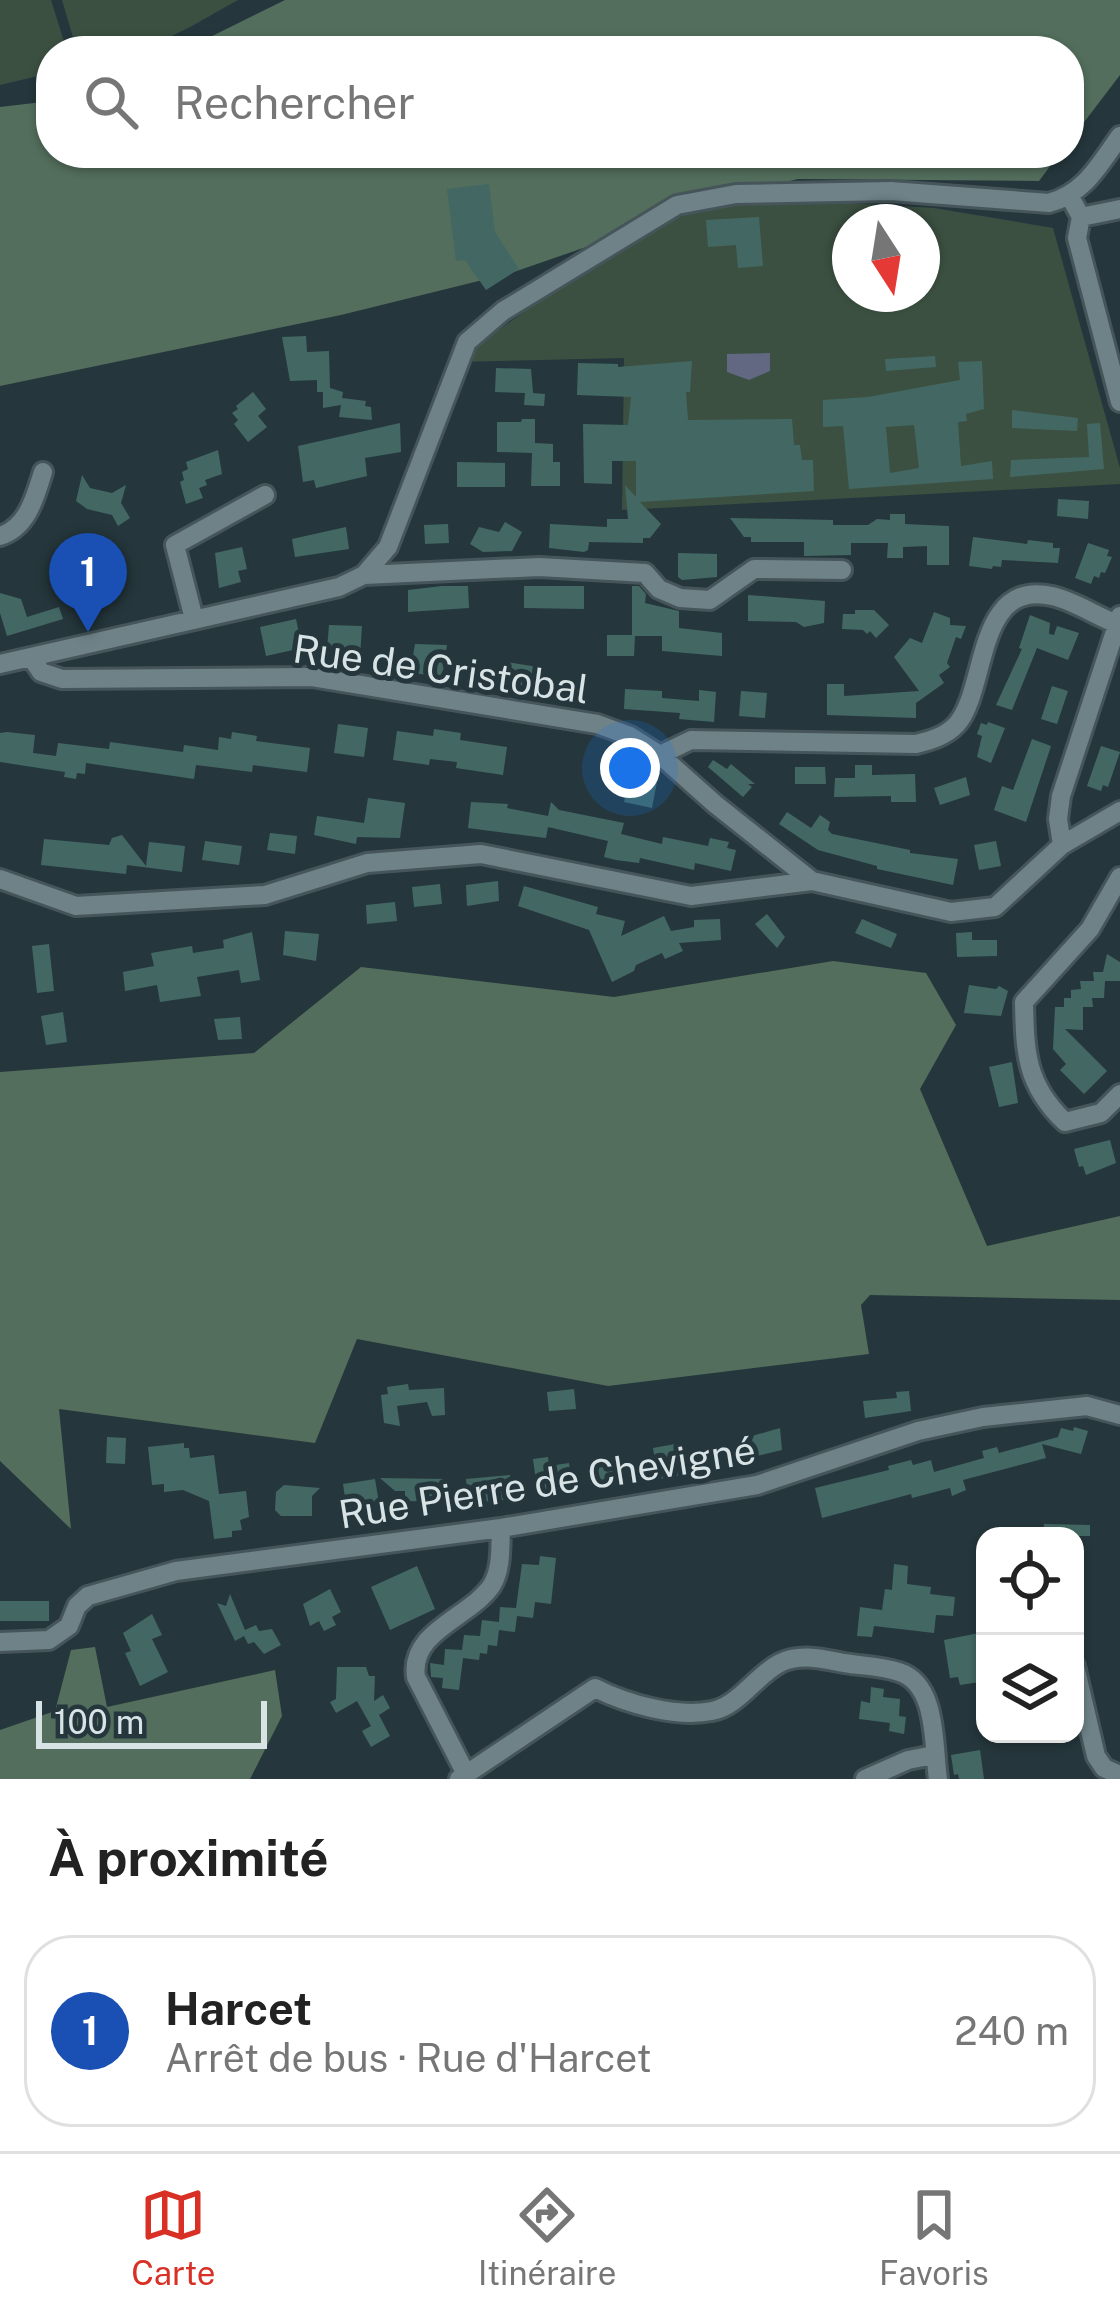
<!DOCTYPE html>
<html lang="fr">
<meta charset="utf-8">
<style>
:root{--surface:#fff;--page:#f2f2f2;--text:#222;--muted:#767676;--line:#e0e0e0;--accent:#d93025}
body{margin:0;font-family:"Public Sans",sans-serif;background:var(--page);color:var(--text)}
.controls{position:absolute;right:36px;bottom:36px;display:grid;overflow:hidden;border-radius:24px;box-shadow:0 3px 9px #0004}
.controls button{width:108px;height:108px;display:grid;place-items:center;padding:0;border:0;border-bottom:3px solid var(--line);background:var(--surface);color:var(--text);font:60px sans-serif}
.compass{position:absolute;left:832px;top:204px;width:108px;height:108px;border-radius:50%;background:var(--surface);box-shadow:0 3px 9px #0004;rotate:168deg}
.scale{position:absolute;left:36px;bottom:30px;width:231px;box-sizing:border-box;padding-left:12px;border:6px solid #d8e3e6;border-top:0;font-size:33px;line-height:42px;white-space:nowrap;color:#d8e3e6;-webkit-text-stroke:9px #25373c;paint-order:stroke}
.you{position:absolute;left:630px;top:768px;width:42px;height:42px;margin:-30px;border:9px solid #fff;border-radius:50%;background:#1a73e8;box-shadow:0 0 0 18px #1a73e833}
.badge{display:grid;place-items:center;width:78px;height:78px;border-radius:50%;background:var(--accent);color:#fff;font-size:39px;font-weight:700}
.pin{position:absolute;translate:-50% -99px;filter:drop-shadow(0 3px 6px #0008)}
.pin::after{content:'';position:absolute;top:63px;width:42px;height:36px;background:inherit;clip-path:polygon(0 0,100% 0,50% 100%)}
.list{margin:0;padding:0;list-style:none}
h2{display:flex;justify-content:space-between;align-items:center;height:156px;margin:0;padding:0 48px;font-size:51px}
h2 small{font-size:39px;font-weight:400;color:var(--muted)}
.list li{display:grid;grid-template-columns:78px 1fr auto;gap:36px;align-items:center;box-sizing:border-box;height:192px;margin:0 24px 24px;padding:0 24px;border:3px solid var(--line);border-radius:48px}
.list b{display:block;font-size:45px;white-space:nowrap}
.list p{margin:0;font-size:39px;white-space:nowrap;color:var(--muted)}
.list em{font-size:39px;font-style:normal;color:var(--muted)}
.icon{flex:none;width:66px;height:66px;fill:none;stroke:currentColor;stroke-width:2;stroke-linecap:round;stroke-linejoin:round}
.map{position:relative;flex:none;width:1120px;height:1779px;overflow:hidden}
.search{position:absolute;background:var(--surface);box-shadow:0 3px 9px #0004;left:36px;right:36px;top:36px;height:132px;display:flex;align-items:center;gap:30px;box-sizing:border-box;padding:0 42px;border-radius:48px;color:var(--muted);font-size:45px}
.sheet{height:372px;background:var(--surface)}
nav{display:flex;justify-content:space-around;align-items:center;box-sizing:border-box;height:168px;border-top:3px solid var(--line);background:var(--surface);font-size:33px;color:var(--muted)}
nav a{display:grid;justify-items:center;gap:6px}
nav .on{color:var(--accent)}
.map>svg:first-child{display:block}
.green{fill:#3b5041;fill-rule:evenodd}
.forest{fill:#536e5c}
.water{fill:#626782}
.building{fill:#436863;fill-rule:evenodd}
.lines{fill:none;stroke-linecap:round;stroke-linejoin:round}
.street-casing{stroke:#46555a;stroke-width:24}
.street{stroke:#6e8287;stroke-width:18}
.labels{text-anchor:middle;stroke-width:10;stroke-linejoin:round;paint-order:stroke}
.street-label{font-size:39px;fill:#d8e3e6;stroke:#25373c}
</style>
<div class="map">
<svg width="1120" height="1779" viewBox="0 0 1120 1779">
<rect width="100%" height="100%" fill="#25373c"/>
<!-- green -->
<path class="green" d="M0 0H51L67 51H51V73L0 85Z
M62 0H238C170 38 157 51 77 51Z
M814 201 934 208 1053 228 1120 468V484L622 510 624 358 452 362 662 217 702 202ZM850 222H922V294H850Z"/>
<!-- forest -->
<path class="forest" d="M285 0H1120V75L1069 142V51H182Z
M51 101V153H1060L1039 181 798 179 742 193 511 273 341 315 0 386V107Z
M833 961 926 973 956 1025 920 1089 987 1246 1120 1216V1300L870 1295 861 1305 869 1354 608 1386 357 1339 315 1443 59 1409 71 1529 0 1461V1072L254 1053 361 967 614 997Z
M95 1647 107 1707 275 1670 282 1716 250 1779H0V1730L55 1711 71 1650Z"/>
<!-- water -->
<path class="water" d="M770 353V371L749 380 727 372V354Z"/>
<!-- building -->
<path class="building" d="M489 184 495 232 519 269 486 290 465 260 456 261 447 189Z
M759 217 763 266 738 268 736 245 708 247 706 220Z
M306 336 307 352 329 351 330 388 343 392 342 398 366 401 365 406 371 407 372 420 339 417 341 405 323 408V392H317V380L290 381 282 337Z
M935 356 936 367 886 371 885 359Z
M692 361 690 392H686L688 420 792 419 794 445H800L802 460H813L814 491 640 502 661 524 650 538H643V543L589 542 588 550 584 552 549 548 550 524 607 527V519H628L625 485 636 497V461H612V484L584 483 583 424 628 425 631 397 577 395 578 363 618 364V367Z
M982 361 984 409 966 414 967 421 958 422 961 466 992 461 993 479 849 489 843 426 823 427V400L868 397 960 380 958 362ZM914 425 919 468 890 473 886 427Z
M496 368 531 369 533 393 545 394 544 406 524 405 525 393 495 392Z
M253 392 266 409 258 416 267 427 248 442 234 424 238 420 232 413 238 409 236 406Z
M1012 410 1078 418 1077 431 1012 428Z
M522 419H535V443L553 444V462H560V486H531L532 453 497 452V422H521Z
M400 423 401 452 365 458 367 476 316 488 314 480 303 482 298 446Z
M1100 423 1104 469 1010 477 1011 460 1089 457 1087 424Z
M218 450 222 474 205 480 207 485 199 488 203 498 186 504 180 482 184 480 182 472 188 469 186 462Z
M457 462 505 463V487H457Z
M82 475 90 488 112 493 126 485 121 503 130 518 118 526 112 515 87 509 76 501Z
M1058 499 1089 501 1088 519 1057 516Z
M890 514H905V524L949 526V565H927V546L903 547V558H887L888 543H851V555L804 556V542H751V537H744L730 518 833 520V525H868L877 519 890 520Z
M505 522 522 532 512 551 483 552 470 544 479 527 499 532Z
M448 524 449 543 425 544 424 525Z
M346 527 349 549 295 557 292 539Z
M973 537 1027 544 1028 540 1053 543V548H1060L1058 563 1002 560 1001 567 993 566 992 569 969 566Z
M1088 543 1109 550 1107 556 1112 557 1105 573 1101 572 1099 578 1094 576 1091 584 1075 578Z
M242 547 247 569 238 571 241 582 219 588 215 553Z
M678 553 717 554V577L682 580 678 577Z
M442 586H468L469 608 408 612V590Z
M524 586H584V609L524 608Z
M632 586H639L646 594 645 603 679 611V628L722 633V656L662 651V636H635L634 656H607V635H632Z
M0 593 21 599 27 617 59 607 63 619 7 636 0 613Z
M748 595 825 601 824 623 804 627 796 622 748 621Z
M855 610H874L889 625 876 638 870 631 867 634 863 630 842 629 843 614H855Z
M934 612 950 618V625L966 626 961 639 956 637 947 663 950 667 939 675 944 683 916 703V718L827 715V684H844V696L919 691 894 657 910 638 922 643Z
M1030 615 1050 623 1049 634 1054 635 1057 626 1079 633 1068 660 1037 648 1012 710 996 705 1022 649 1019 648Z
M296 619 302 648 266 656 260 627Z
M329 625 362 626 360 657 347 656V650L327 649Z
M415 644 447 645 442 678 410 672Z
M507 662 538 667 535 688 510 683 511 677 505 675Z
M560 678 587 682 583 702 557 697Z
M1052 686 1068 691 1057 724 1041 719Z
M625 689 662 691V698L699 701V690L716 692 714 722 679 719 680 713 624 709Z
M741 691 767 693 765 718 739 716Z
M988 722 1005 728 991 763 977 757 982 736 977 734 981 723 987 725Z
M338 724 368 728 364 757 334 753Z
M434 729 461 733 460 740 507 747 503 775 456 768 457 762 430 759 429 765 393 760 397 731 433 736Z
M7 732 35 735 33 753 56 756 58 743 109 749 110 742 183 752 184 745 218 750 219 737 231 739 232 732 257 736 256 741 310 748 307 772 253 765 252 772 196 765 194 779 86 763 85 774 77 773 76 779 64 777 65 772 0 762V733Z
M1032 739 1051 746 1026 822 994 810 1002 786 1013 790Z
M1101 746 1120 752 1108 787 1103 785 1101 791 1087 786Z
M713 760 727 769 731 764 755 784H748L752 787 743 797 708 767Z
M855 765H872V775L915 774 916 802H891V796L834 797 835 778H855Z
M795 767H825L826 784H795Z
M966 777 970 795 940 805 934 788Z
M639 779 657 782 652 808 624 802 628 785 638 787Z
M368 798 405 803 400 838 357 837 356 844 314 835 317 816 364 823Z
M471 802 508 804 507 808 548 816 551 802 559 810 624 823 621 834 662 844 663 837 708 846 710 838 729 842 727 848 736 850 731 871 695 863 694 870 640 858 639 863 616 860 604 857 608 841 548 827 546 838 468 828Z
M787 812 811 828 820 815 830 822 828 830 832 834 910 850V853L958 859 953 885 877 869V866L818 850 779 824Z
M270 833 297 836 295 854 267 850Z
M122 835 146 866 149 842 185 846 182 872 127 865 126 874 41 865 44 839 109 845 112 838Z
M205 841 242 846 239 865 202 860Z
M996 841 1001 866 979 870 974 845Z
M498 881 499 901 467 906 466 885Z
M440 884 442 904 414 907 412 887Z
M524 886 598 907 596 914 625 921 621 936 664 916 671 931 694 927V920L720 919 721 940 679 943 683 951 665 959 662 953 636 965 634 971 612 982 589 930 518 906Z
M395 902 397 921 367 924 366 905Z
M767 914 785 937 777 948 755 924Z
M862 919 897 934 891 948 855 933Z
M285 931 319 934 316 961 283 955Z
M252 932 260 980 241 983 239 970 197 977 201 996 160 1002 157 985 125 991 123 972 154 966 151 953 192 946 193 953 224 948 223 940Z
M972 932V940H997V956L957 957 956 933Z
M49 944 54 991 37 993 32 946Z
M1107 954 1120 962V981H1105L1104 998H1092L1093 1007H1083V1030L1065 1029 1107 1071 1084 1094 1060 1070 1066 1064 1053 1049 1055 1007H1064V998H1071V990L1081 989 1080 981H1094L1093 972H1103Z
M969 985 996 989 999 986 1008 991 1001 1016 964 1013Z
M63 1012 67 1042 46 1045 41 1016Z
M240 1017 242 1039 218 1040 214 1019Z
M1012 1062 1018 1103 999 1107 989 1067Z
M1110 1140 1116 1163 1086 1175 1083 1166 1079 1167 1074 1149Z
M408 1384 409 1390 444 1388 445 1415 432 1416 427 1402 397 1406 400 1426 384 1423 381 1395 388 1394 387 1387Z
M574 1389 576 1409 549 1411 547 1392Z
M909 1391 911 1411 865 1418 863 1401 897 1398 896 1392Z
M1074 1427 1088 1431 1081 1454 1042 1444 1046 1458 963 1480 966 1490 952 1496 950 1488 912 1498 911 1494 822 1518 815 1488 889 1470 888 1466 911 1460 913 1465 931 1460 934 1472 984 1458 982 1451 997 1447 999 1453 1058 1437 1061 1428 1073 1431Z
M780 1428 782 1450 753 1457 752 1436Z
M107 1437 126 1438 125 1464 106 1463Z
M184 1443V1448H189L190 1458 214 1455 219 1494 246 1491 249 1517 240 1520 242 1530 232 1531V1537L214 1539 209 1501 183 1490 164 1492V1484L152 1485 148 1447Z
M675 1444 684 1475 658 1479 653 1448Z
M548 1457 549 1466 569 1463 573 1490 538 1495 533 1459Z
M624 1464 626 1482 599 1486 596 1468Z
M510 1475 511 1487 502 1488 504 1500 468 1503 466 1479Z
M380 1478 445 1479 444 1502 405 1501V1491H395Z
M375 1479 381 1515 359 1519 358 1509 347 1511 343 1484Z
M284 1485 320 1488 312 1496V1516H281L275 1510 276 1492Z
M1044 1524 1090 1525V1536H1043Z
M540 1556 556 1558 551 1604 535 1602 533 1618 517 1616 515 1632 499 1630 497 1646 488 1645 487 1654 480 1653 479 1660 463 1658 459 1690 442 1688 443 1678 431 1677 430 1663 444 1665 445 1649 462 1650 464 1635 480 1636 482 1620 499 1622 500 1607 516 1608 522 1564 539 1565Z
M894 1564 908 1566 907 1584 931 1587 930 1594 955 1597 953 1616 936 1615 934 1633 874 1626 872 1637 857 1636 860 1607 882 1610 885 1589 892 1590Z
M417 1566 435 1609 390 1630 371 1587Z
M330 1589 341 1612 332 1617 336 1625 324 1631 319 1621 310 1626 303 1604Z
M230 1594 245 1630 256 1625 259 1631 272 1629 281 1645 264 1654 254 1642 248 1644 244 1636 235 1641 217 1603 226 1606Z
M0 1601H49V1621H0Z
M152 1614 162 1635 152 1639 168 1672 140 1686 125 1653 131 1651 123 1633Z
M979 1633 985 1665 978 1666 980 1682 960 1685 958 1677 950 1678 944 1640Z
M337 1667H366L369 1676H375L374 1701 383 1695 390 1708 379 1715 390 1736 371 1747 362 1731 371 1726 357 1701 336 1713 330 1702 336 1699Z
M871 1687 884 1689 883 1697 900 1699 899 1716 906 1717 904 1734 889 1731 890 1723 859 1719 861 1701 870 1703Z
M980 1750 984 1779H959L958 1774 954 1775 951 1755Z"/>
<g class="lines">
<defs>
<path id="street" d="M1070 197 1081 217 1077 238 1120 402
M1081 217 1120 209
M0 536C28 527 35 497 43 472
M364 575 539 567 645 573 659 589 680 598 710 600 754 569 842 570
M194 619 175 545 265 495
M31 657 41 672 62 679 312 677 597 724 630 736 660 755 715 804 812 881 951 912 995 907 1062 845 1120 811
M0 664 339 587 364 575 388 547 467 342 503 311 677 205 736 194 891 191 1049 203C1085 193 1099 165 1120 136
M660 755 691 740 916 744C932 740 946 736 957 724 988 688 975 579 1052 596 1075 601 1097 617 1120 625
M1062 845 1058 819 1061 796 1120 616
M1120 877 1090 929 1024 1002C1025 1053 1026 1085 1065 1122L1101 1113 1120 1094
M0 879 76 906 265 895 367 863 481 854 691 896 812 881
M0 1642 49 1640 69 1626 77 1606 88 1596 176 1571 501 1528 757 1485 918 1431 983 1417 1087 1406 1120 1415
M1075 1666 1096 1756 1104 1768 1120 1775
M465 1772 416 1677C409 1631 470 1618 492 1585 502 1568 500 1547 501 1528
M459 1779 595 1688C627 1704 676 1718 712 1711 739 1706 756 1675 780 1663 800 1653 823 1659 844 1663 862 1666 882 1666 899 1672 938 1684 933 1746 938 1779
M865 1779 908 1760 934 1755"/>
</defs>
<!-- street casing -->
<use href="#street" class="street-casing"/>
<!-- street -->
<use href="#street" class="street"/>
</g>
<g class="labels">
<!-- street labels -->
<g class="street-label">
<text transform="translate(441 669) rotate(8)" y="14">Rue de Cristobal</text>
<text transform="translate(547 1482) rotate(-9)" y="14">Rue Pierre de Chevigné</text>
</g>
</g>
</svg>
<div class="controls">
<button><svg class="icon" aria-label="locate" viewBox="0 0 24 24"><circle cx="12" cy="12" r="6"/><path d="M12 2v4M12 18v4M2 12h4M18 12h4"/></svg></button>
<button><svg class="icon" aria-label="layers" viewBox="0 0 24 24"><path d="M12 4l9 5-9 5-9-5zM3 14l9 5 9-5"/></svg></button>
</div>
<svg class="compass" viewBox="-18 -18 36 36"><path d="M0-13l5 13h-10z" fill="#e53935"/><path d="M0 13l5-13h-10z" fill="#767676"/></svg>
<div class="scale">100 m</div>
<div class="you"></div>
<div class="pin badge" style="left:88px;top:632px;background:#1a4fb4">1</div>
<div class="search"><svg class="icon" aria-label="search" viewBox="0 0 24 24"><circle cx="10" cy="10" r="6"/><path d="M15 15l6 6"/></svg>Rechercher</div>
</div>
<section class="sheet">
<h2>À proximité<small></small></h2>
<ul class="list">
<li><span class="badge" style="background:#1a4fb4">1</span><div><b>Harcet</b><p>Arrêt de bus · Rue d'Harcet</p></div><em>240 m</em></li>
</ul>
</section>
<nav>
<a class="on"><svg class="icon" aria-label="map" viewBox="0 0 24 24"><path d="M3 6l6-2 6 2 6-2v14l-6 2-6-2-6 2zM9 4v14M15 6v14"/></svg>Carte</a>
<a><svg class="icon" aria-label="directions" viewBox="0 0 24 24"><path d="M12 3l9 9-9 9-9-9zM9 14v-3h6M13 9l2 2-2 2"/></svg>Itinéraire</a>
<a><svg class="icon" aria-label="saved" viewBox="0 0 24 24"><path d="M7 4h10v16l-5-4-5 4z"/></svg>Favoris</a>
</nav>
